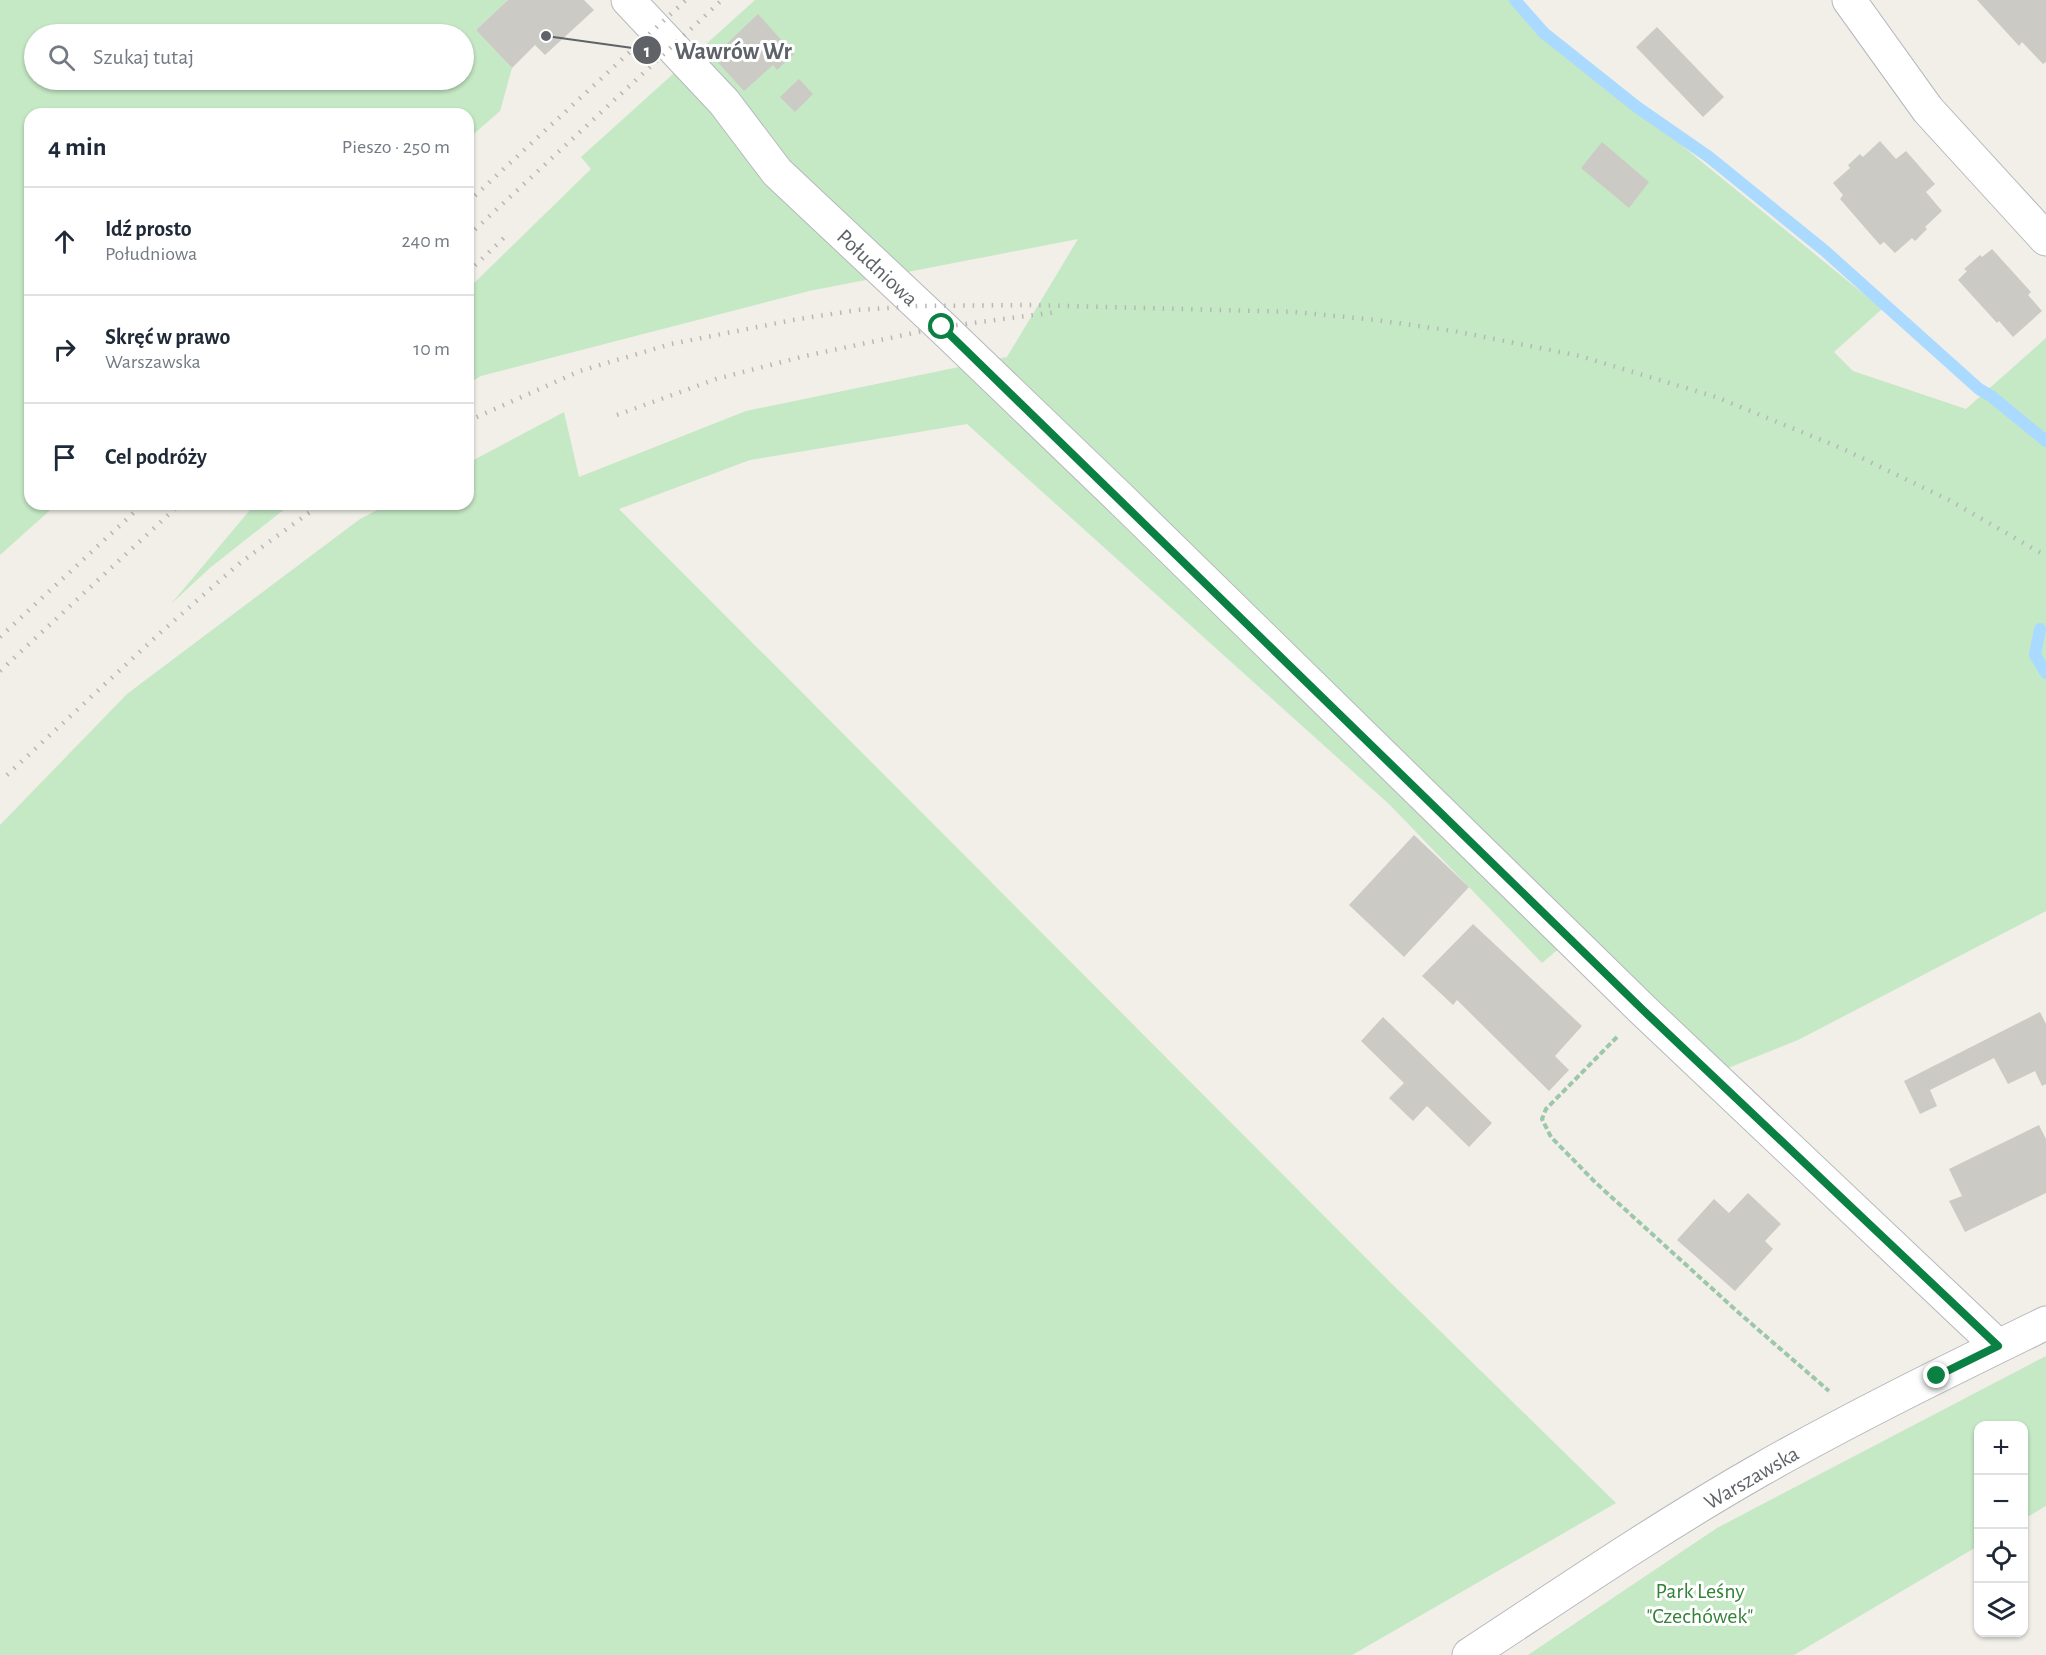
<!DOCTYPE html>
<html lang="pl">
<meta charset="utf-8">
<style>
:root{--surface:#fff;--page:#f2f2f3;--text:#1f2937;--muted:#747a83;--line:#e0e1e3}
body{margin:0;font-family:"Alegreya Sans",sans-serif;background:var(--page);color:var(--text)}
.controls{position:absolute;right:18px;bottom:18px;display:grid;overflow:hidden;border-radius:12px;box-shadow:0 2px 4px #0004}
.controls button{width:54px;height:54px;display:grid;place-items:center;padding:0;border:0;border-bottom:2px solid var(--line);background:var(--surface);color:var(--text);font:30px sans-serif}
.stop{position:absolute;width:18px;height:18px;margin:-14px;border:4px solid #0b8043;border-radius:50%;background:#fff}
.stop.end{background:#0b8043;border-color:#fff;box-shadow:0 2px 6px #0008}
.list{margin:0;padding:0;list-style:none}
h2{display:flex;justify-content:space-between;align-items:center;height:78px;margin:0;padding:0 24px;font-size:26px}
h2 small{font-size:20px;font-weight:400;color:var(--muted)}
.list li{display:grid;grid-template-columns:39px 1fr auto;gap:18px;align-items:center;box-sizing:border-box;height:108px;padding:0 24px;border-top:2px solid var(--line)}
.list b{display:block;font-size:22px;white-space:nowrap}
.list p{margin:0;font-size:20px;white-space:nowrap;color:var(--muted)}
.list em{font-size:20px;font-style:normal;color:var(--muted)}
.icon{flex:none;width:33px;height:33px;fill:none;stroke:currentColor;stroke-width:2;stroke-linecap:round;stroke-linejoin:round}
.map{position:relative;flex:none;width:2046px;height:1655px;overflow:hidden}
.search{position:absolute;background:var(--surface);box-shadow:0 2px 4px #0004;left:24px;top:24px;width:450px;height:66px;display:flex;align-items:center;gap:15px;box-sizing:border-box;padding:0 21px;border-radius:33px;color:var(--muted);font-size:22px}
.panel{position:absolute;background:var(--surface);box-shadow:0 2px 4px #0004;left:24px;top:108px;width:450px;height:402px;border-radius:18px}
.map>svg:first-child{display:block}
.green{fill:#c5e8c5;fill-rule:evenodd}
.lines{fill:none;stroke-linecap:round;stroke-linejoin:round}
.stream{stroke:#aadaff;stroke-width:12}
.building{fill:#cccac5}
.minor-casing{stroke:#b5b8bc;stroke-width:35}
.path{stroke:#9cc7a9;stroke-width:4;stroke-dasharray:6 3;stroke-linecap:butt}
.minor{stroke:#fff;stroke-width:33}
.rail{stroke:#b6b7b8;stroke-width:4.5;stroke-dasharray:1.5 8;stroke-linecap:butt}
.route{stroke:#0b8043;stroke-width:8}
.labels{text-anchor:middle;stroke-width:6;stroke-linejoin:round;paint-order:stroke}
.street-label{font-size:22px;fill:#5f6368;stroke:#fff}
.park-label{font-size:22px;fill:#348238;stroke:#fff}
.leader{fill:none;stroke:#5f6368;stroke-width:2}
.callout-dot{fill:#5f6368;stroke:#fff;stroke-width:2}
.mark-label{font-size:18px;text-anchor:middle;font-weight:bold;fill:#fff}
.callout-label{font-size:24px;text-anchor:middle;font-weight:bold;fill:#5f6368;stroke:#fff;stroke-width:6;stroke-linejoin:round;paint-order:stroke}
</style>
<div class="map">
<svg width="2046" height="1655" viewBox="0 0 2046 1655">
<rect width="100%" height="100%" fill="#f1efe8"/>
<!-- green -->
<path class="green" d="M0 0H508L476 30 512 68 500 111 468 139V114H30V504H57L0 555ZM464 34V80H34V34Z
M755 0H1515L1544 33 1882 309 1834 352 1853 371 1966 409 2046 338V911L1798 1040 1728 1068 1583 928 1542 963 1390 805 967 424 750 460 619 509 1392 1284 1616 1503 1352 1655H0V825L127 694 360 519 389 504H468V463L564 412 579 477 746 411 1007 357 1078 239 809 291 481 376 468 384V289L591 169 581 157Z
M255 504H291L211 567 171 604Z
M2046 1356V1506L2024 1519V1426H1978V1546L1794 1655H1528L1717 1528Z"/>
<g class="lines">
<!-- stream -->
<path class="stream" d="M1515 0 1544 33 1637 107 1709 157 1825 251 1979 389 1991 396 2046 441
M2040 629 2035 655 2046 673"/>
</g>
<!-- building -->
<path class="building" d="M508 0H584L594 10 545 55 535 45 512 68 476 30Z
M1977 0H2046V62L2043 64 2022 42 2019 46Z
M758 14 794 54 777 70 773 65 744 91 713 57Z
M1657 27 1724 97 1703 117 1636 47Z
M799 79 813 94 795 112 780 97Z
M1880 141 1896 159 1906 151 1935 184 1926 192 1942 211 1925 227 1927 229 1915 241 1912 238 1895 253 1884 242 1880 245 1840 199 1843 195 1833 183 1850 168 1848 165 1860 154 1863 157Z
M1602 142 1649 182 1629 208 1581 168Z
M1992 249 2031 292 2028 295 2042 311 2013 337 1999 321 1997 323 1958 280 1967 271 1964 269 1980 255 1982 257Z
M1414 835 1469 887 1404 957 1349 905Z
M1473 924 1582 1026 1555 1056 1569 1070 1549 1091 1457 1000 1453 1005 1422 976Z
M2040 1012 2046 1024V1084L2042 1086 2035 1071 2008 1084 1994 1058 1930 1090 1937 1106 1920 1114 1904 1081Z
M1383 1017 1492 1123 1469 1147 1427 1106 1413 1121 1389 1098 1404 1083 1361 1041Z
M2039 1125 2046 1139V1193L1965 1232 1949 1201 1962 1196 1949 1169Z
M1748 1193 1781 1224 1765 1241 1773 1249 1735 1291 1677 1240 1714 1199 1729 1213Z"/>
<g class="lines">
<defs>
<path id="minor" d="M628 0 724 102 777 172 942 327 1124 502 1643 1010 1998 1346
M1849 0 1928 110 2046 239
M1469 1655C1565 1592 1660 1527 1760 1470 1853 1417 1950 1370 2046 1323"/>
</defs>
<!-- minor casing -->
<use href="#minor" class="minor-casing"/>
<!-- path -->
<path class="path" d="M1617 1037 1546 1109 1542 1119 1551 1137 1596 1183 1739 1313 1829 1391"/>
<!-- minor -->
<use href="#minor" class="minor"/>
<!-- rail -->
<path class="rail" d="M468 202 686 0
M468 236 722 0
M468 272 509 233
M617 415 716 379 805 356 942 327 1057 312
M468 421 580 371 671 344 793 320 857 310 919 306 1034 305 1295 312 1376 320 1454 331 1580 356 1716 397 1841 448 1949 500 2046 556
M0 637 143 504
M0 671 180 504
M7 775 160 633 240 563 321 504"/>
</g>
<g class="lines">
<!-- route -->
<path class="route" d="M942 327 1643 1010 1998 1346 1937 1376"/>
</g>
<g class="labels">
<!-- street labels -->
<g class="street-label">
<text transform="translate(878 267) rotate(43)" y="8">Południowa</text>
<text transform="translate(1751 1477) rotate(-30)" y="8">Warszawska</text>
</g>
<!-- park labels -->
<g class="park-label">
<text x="1700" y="1598">Park Leśny<tspan x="1700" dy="25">"Czechówek"</tspan></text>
</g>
</g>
<!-- callouts -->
<path class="leader" d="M546 36L647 50"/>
<g class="callout-dot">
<circle cx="546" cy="36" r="6"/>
<circle cx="647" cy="50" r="15"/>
</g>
<g class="mark-label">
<text x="647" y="57">1</text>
</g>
<g class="callout-label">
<text x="733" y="59">Wawrów Wr</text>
</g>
</svg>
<div class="controls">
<button>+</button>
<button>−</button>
<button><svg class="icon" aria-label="locate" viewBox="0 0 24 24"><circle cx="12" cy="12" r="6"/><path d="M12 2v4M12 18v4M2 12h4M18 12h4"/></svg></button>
<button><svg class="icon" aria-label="layers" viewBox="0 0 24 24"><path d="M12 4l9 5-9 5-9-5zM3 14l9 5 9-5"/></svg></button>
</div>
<div class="stop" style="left:942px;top:327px"></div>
<div class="stop end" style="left:1937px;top:1376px"></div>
<div class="search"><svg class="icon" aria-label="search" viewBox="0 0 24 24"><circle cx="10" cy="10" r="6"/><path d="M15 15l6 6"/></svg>Szukaj tutaj</div>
<section class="panel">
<h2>4 min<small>Pieszo · 250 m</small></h2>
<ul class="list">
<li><svg class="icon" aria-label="ahead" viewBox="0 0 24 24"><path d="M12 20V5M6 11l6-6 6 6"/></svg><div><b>Idź prosto</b><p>Południowa</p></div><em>240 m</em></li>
<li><svg class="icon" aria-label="right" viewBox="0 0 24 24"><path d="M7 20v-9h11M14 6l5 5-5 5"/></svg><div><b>Skręć w prawo</b><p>Warszawska</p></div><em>10 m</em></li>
<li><svg class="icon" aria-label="arrive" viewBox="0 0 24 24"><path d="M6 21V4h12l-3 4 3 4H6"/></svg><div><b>Cel podróży</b></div></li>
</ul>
</section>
</div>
